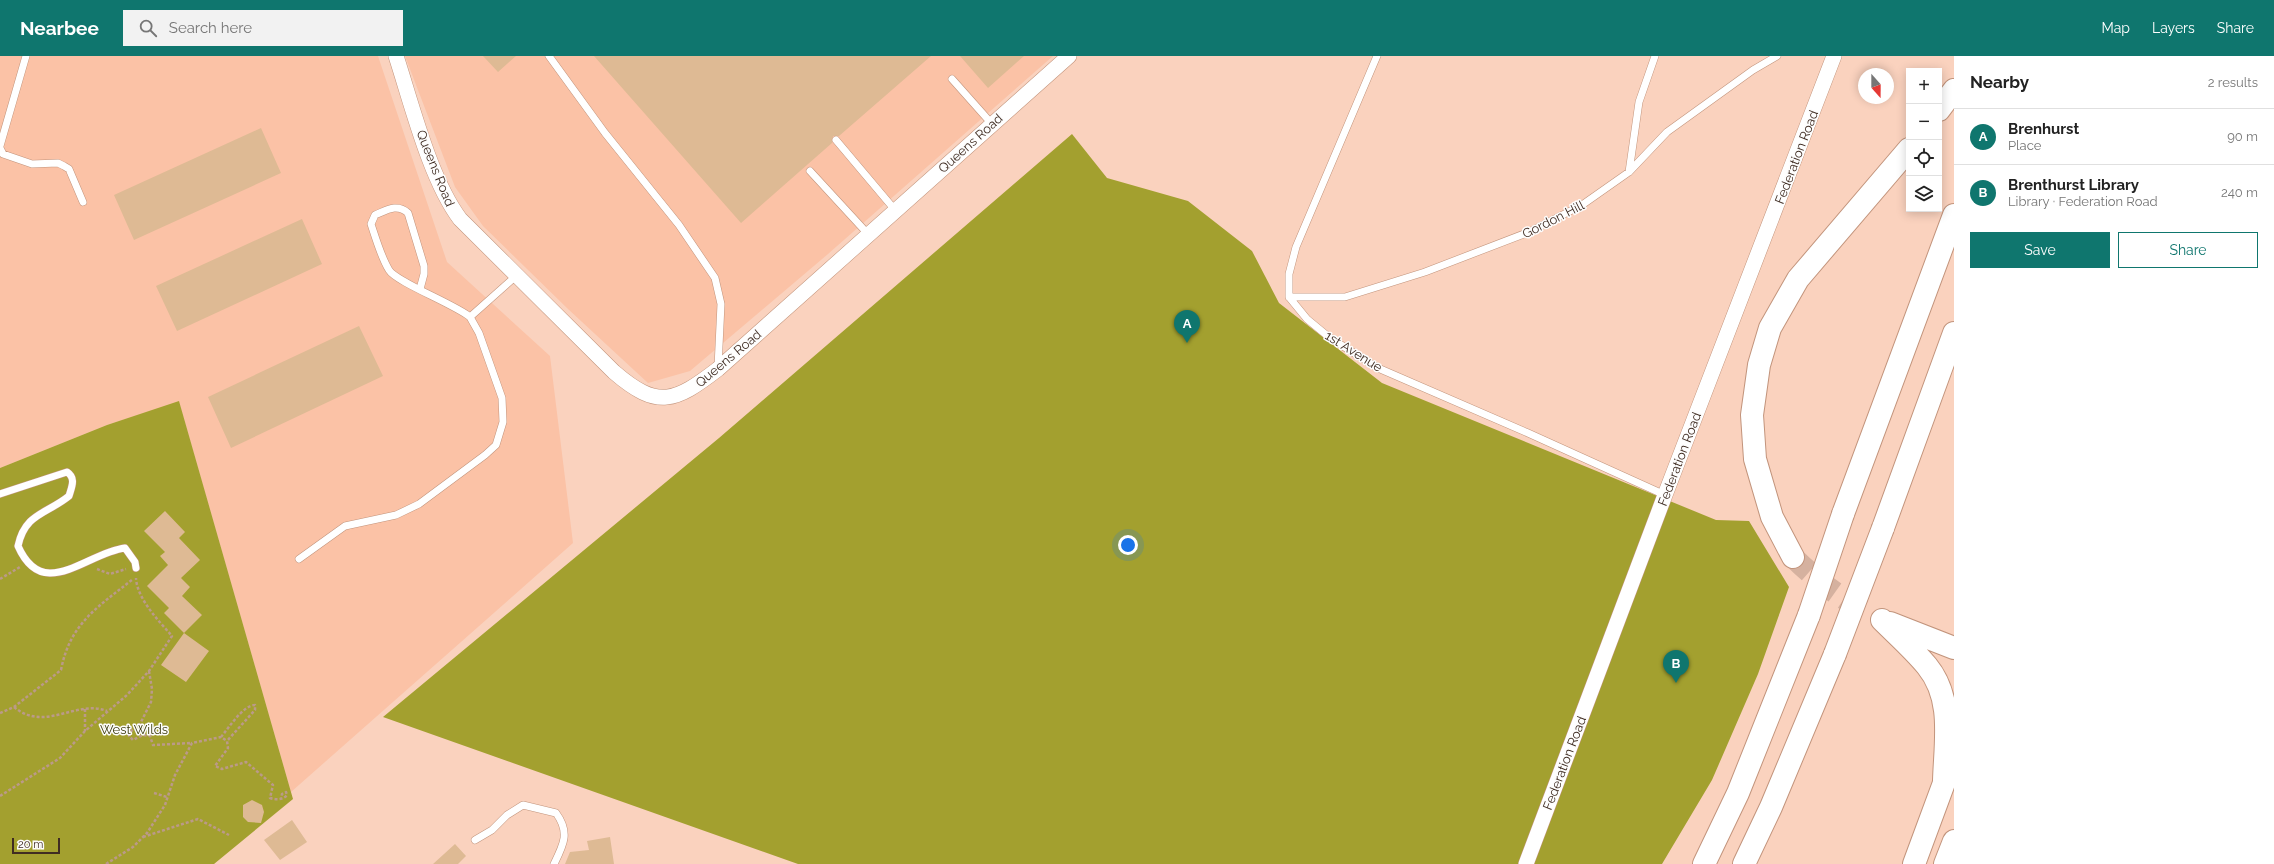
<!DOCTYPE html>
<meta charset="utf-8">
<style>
:root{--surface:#fff;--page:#f2f2f2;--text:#222;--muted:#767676;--line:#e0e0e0;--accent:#0f766e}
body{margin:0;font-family:Raleway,sans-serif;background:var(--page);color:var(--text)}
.controls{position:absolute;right:12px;top:12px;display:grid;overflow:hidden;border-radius:0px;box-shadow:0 2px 10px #0003}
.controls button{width:36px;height:36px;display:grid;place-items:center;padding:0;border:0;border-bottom:1px solid var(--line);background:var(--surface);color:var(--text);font:20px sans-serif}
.compass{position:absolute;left:1858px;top:12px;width:36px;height:36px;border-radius:50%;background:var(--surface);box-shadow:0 2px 10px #0003;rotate:159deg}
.scale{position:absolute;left:12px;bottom:10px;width:48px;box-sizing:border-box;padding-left:4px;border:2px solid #3f2c22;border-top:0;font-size:11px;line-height:14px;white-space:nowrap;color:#3f2c22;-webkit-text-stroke:3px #fdfdfd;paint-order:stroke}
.you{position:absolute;left:1128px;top:489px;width:14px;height:14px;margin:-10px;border:3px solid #fff;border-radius:50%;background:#1a73e8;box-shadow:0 0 0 6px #1a73e833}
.badge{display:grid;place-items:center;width:26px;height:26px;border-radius:50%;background:var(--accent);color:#fff;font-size:13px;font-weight:700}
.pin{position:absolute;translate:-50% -33px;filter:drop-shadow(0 1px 2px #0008)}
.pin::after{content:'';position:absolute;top:21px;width:14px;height:12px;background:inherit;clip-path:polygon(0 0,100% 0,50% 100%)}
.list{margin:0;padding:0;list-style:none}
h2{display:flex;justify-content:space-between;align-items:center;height:52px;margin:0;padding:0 16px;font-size:17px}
h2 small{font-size:13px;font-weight:400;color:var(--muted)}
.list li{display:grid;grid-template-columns:26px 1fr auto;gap:12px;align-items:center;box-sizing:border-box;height:56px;padding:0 16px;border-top:1px solid var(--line)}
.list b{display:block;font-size:15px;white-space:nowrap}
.list p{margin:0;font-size:13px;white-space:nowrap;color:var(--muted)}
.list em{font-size:13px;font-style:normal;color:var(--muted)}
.actions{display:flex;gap:8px;padding:12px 16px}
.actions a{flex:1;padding:9px 0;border:1px solid var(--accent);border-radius:0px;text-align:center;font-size:14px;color:var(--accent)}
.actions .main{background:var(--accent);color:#fff}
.icon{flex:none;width:22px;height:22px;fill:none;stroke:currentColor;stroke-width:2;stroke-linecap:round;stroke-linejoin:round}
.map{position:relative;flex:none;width:1954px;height:808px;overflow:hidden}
header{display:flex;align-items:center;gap:24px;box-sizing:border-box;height:56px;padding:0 20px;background:var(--accent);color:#fff}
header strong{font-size:19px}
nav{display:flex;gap:22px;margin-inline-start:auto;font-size:14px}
.search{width:280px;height:36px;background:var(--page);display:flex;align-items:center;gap:10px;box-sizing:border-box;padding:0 14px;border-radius:0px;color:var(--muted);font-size:15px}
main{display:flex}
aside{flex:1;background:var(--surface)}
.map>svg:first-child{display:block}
.built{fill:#fbc2a6}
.forest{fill:#a3a02f}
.building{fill:#deba94}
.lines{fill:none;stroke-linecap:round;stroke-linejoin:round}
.highway-tunnel{stroke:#d5b19f;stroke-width:22;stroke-dasharray:22 11;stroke-linecap:butt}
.lane-casing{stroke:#c2947c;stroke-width:8}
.street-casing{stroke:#c2947c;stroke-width:16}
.primary-casing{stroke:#c2947c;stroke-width:24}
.highway-casing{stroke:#c2947c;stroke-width:24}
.path{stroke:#bb9a89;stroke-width:2.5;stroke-dasharray:3 2;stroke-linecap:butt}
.lane{stroke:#fff;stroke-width:7}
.street{stroke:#fff;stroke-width:15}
.primary{stroke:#fff;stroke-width:22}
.highway{stroke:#fff;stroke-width:22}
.highway-bridge-casing{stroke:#c2947c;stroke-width:24;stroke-linecap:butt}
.highway-bridge{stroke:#fff;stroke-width:22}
.labels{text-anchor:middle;stroke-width:3;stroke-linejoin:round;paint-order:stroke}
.street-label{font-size:13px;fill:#3f2c22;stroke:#fdfdfd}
.park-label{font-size:13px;fill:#3e3d0f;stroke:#fdfdfd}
</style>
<header>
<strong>Nearbee</strong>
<div class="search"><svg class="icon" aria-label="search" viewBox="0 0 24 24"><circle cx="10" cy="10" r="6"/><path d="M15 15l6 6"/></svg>Search here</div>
<nav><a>Map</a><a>Layers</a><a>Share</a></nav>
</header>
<main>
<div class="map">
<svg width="1954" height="808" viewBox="0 0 1954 808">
<rect width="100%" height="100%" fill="#fad2be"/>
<!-- built -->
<path class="built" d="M0 0H378L447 206 550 300 573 487 291 736 179 346 107 369 0 412Z
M405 0H1053L828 198 690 315 648 327 568 253 483 170 455 131Z"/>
<!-- forest -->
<path class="forest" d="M1072 78 1107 122 1188 145 1252 195 1279 247 1382 327 1716 464 1749 465 1789 531 1758 618 1712 724 1662 808H798L383 661 719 382Z
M179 345 293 743 214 808H0V412L107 369Z"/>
<!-- building -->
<path class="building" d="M483 0H516L498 16Z
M594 0H931L839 80H833L832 87 741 167Z
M960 0H1024L988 32Z
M261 72 281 117 134 184 114 139Z
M302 163 322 208 177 275 156 230Z
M359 270 383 320 231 392 208 341Z
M165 455 185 476 179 482 200 504 181 522 190 531 182 540 202 559 184 577 164 557 169 552 147 530 168 509 160 500 165 496 144 475Z
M184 577 209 595 186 626 161 609Z
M252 744 262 749 264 756 261 767 248 766 243 761V749Z
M292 764 307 786 280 804 264 784Z
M610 781 614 808H565L570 796 589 794 587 785Z
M455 788 466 800 458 808H433Z"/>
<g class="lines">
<!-- highway-tunnel -->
<path class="highway-tunnel" d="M1793 501C1817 525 1842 543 1871 559"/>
<defs>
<path id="lane" d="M549 0 605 77 679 169 715 222 721 248 718 311
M1377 0 1296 191 1289 218V241L1307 263 1330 282 1378 312 1528 377 1665 439
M952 23 992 68
M836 84 895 154
M0 90 26 0
M0 92 3 98 32 108 58 107 64 110 69 113 83 146
M810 115 868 178
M1629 116 1639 46 1655 0
M420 233 424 218V210L408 157C397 147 387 154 375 159L371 168C376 183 381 201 389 214 396 226 454 248 470 261L516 220
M1289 241H1345L1425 216 1529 176 1582 149 1629 116 1667 76 1753 14 1777 0
M0 438 67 416C76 422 72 430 69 440 47 458 25 457 18 490 43 547 86 497 125 492L135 506 136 512
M299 503 345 470 396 459 419 448 485 399 496 389 503 366 502 342 479 277 470 261
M475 784 492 774 507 759 523 749 556 757C570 776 564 788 554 808"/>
<path id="street" d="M396 0C412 49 430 123 460 163L614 316C658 354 675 346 718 313L1069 0
M1526 808 1665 439 1834 0"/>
<path id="primary" d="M1914 808 1951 708
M1945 808 1954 785"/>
<path id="highway" d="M1939 54 1954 34
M1843 458 1954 159
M1883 472 1954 277
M1793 501 1772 461 1755 403 1752 359 1759 309 1770 272 1798 223 1909 93
M1882 564C1897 579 1914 594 1927 610 1954 643 1945 686 1944 725
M1890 567 1954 592
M1704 808 1738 737 1809 559
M1744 808 1771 751 1835 598"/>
</defs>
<!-- lane casing -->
<use href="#lane" class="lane-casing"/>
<!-- street casing -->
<use href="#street" class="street-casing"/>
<!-- primary casing -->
<use href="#primary" class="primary-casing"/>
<!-- highway casing -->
<use href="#highway" class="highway-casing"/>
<!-- path -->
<path class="path" d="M97 513 110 518 126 513
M0 523 20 511
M149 615 152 633 151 646 140 668 132 674 129 680 133 684 143 679 150 680 153 689 192 687
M14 651C45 677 76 643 107 655
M85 653V675
M0 657 14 651 61 614C70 567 98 551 133 523
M221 681C228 673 243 649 255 649V654L227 685
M154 737 167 741
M0 740 60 702 85 675 127 639 149 615 172 580C159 565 137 543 136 522
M143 781 198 763 229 779
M106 808 133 791 147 777 165 749 175 719 192 687 221 681 227 685 228 692 215 710 222 713 246 706 273 729 270 742C276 744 283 744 287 739L286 736 282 738 281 743"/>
<!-- lane -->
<use href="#lane" class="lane"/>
<!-- street -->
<use href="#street" class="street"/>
<!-- primary -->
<use href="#primary" class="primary"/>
<!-- highway -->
<use href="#highway" class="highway"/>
<defs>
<path id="highway-bridge" d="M1809 559 1843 458
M1835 598 1883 472"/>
</defs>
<!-- highway-bridge casing -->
<use href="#highway-bridge" class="highway-bridge-casing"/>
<!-- highway-bridge -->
<use href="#highway-bridge" class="highway-bridge"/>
</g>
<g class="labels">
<!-- street labels -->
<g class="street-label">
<text transform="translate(970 87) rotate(-42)" y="5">Queens Road</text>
<text transform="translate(1796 101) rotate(-69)" y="5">Federation Road</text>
<text transform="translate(436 112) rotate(68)" y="5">Queens Road</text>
<text transform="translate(1553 163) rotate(-27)" y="5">Gordon Hill</text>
<text transform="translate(1354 295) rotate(32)" y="5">1st Avenue</text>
<text transform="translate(728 302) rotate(-40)" y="5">Queens Road</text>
<text transform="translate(1679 403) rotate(-69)" y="5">Federation Road</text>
<text transform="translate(1564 707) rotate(-69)" y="5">Federation Road</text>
</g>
<!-- park labels -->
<g class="park-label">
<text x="134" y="678">West Wilds</text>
</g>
</g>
</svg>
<div class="controls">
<button>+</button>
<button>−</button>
<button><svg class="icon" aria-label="locate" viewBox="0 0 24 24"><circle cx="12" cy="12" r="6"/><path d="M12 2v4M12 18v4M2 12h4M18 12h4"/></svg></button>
<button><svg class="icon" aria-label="layers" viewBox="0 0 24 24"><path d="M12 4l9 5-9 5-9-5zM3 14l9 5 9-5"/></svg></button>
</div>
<svg class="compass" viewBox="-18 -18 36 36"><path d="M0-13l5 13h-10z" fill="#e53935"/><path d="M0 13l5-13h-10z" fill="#767676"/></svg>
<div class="scale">20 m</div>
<div class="you"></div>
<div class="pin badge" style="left:1187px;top:287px">A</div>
<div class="pin badge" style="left:1676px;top:627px">B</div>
</div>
<aside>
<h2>Nearby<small>2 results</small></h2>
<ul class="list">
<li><span class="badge">A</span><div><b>Brenhurst</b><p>Place</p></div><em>90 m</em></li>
<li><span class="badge">B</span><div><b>Brenthurst Library</b><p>Library · Federation Road</p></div><em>240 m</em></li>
</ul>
<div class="actions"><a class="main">Save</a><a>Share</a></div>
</aside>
</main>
